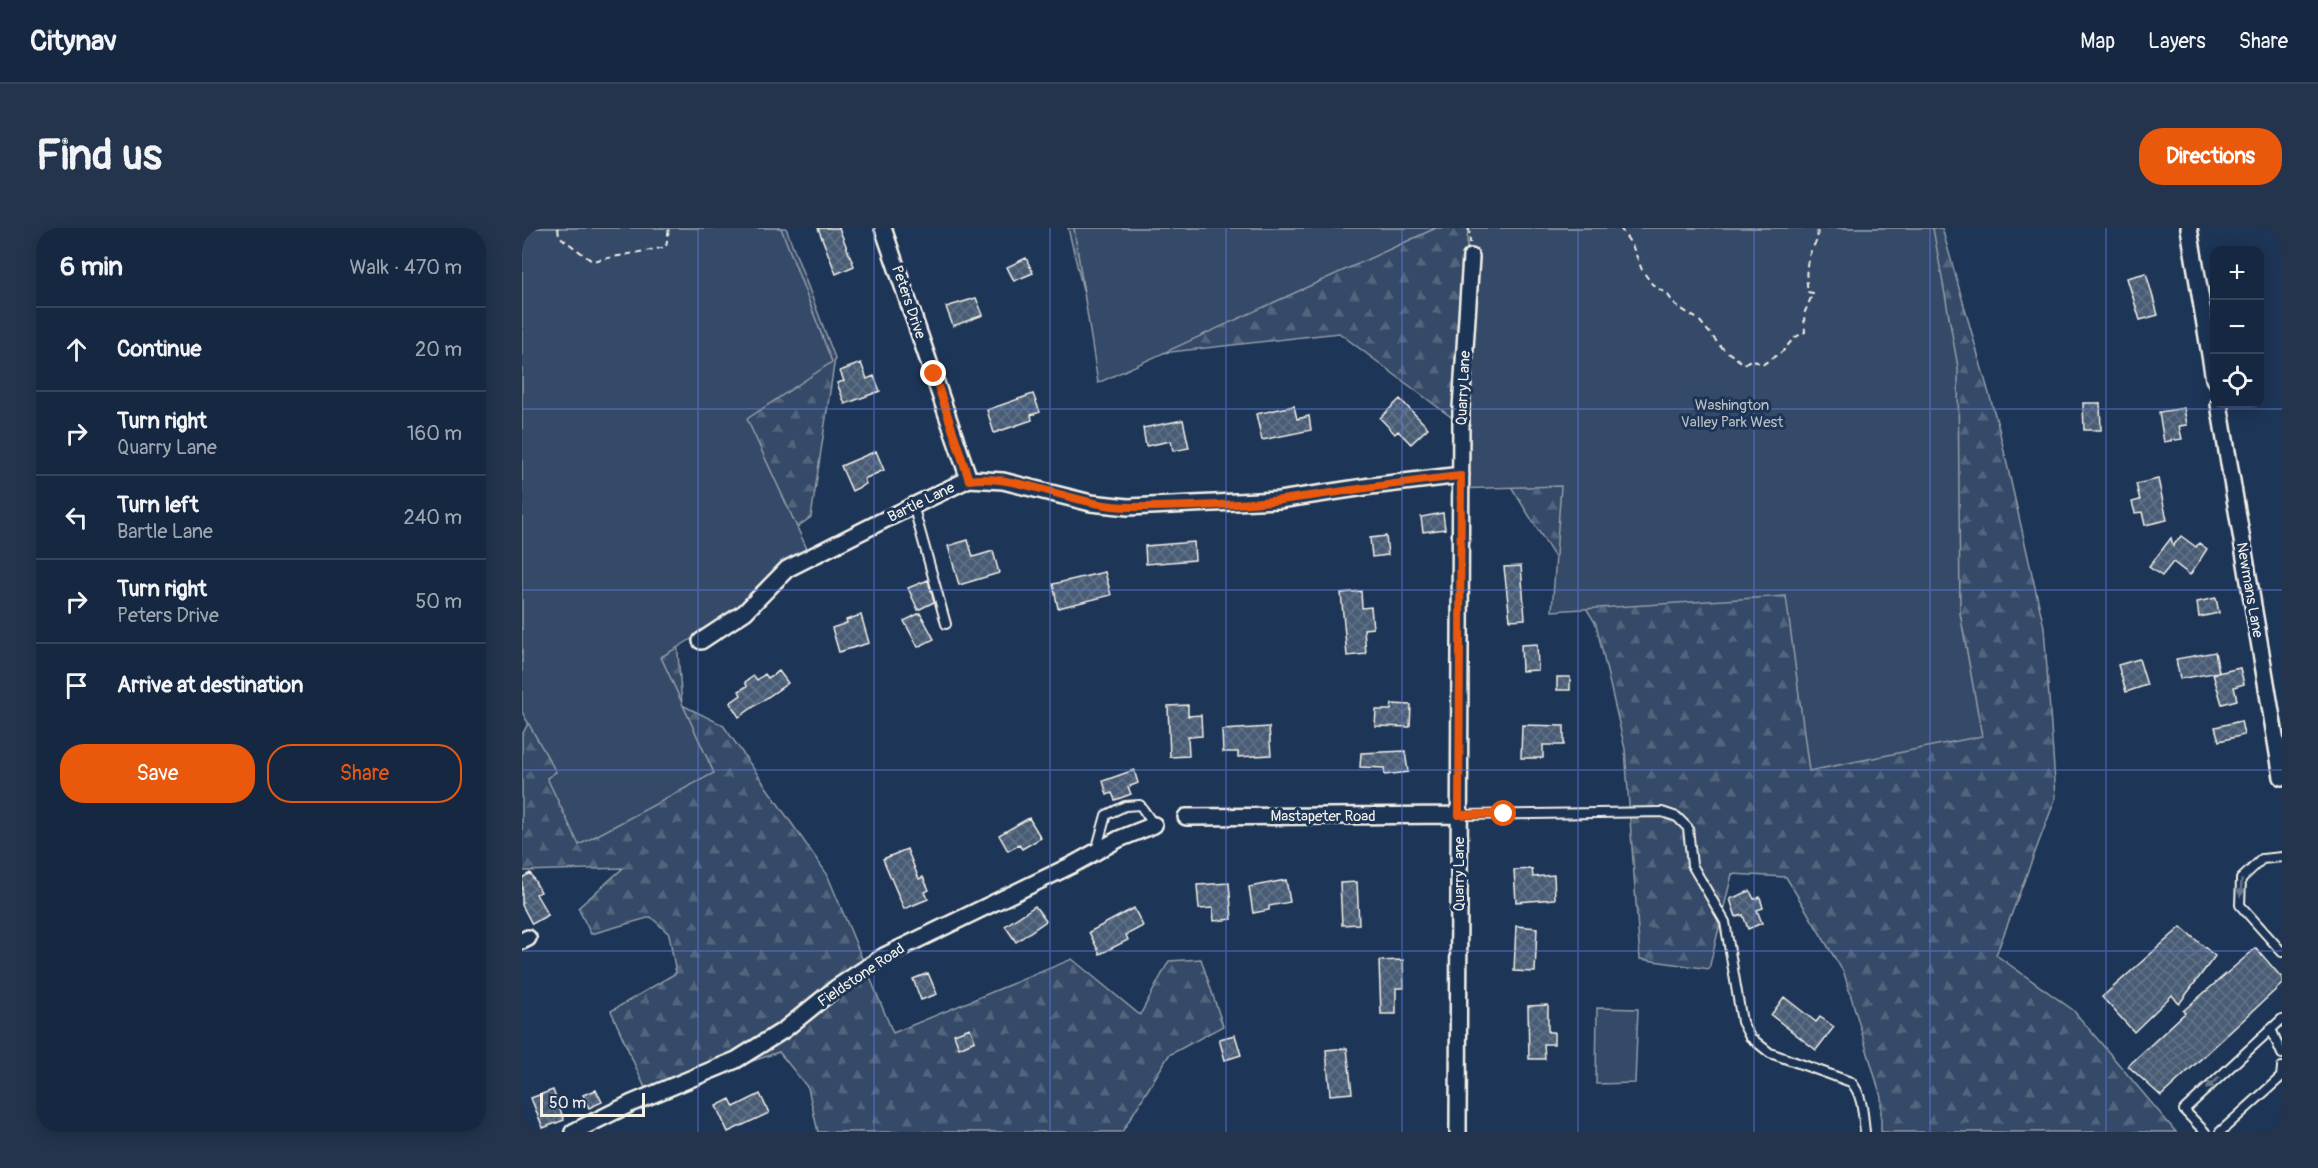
<!DOCTYPE html>
<meta charset="utf-8">
<style>
:root{--surface:#162841;--page:#23344c;--text:#f1f3f6;--muted:#9ea6b1;--line:#35445a;--accent:#ea580c}
body{margin:0;font-family:Pangolin,sans-serif;background:var(--page);color:var(--text)}
.controls{position:absolute;right:18px;top:18px;display:grid;overflow:hidden;border-radius:12px;box-shadow:0 3px 15px #0003}
.controls button{width:54px;height:54px;display:grid;place-items:center;padding:0;border:0;border-bottom:2px solid var(--line);background:var(--surface);color:var(--text);font:30px sans-serif}
.scale{position:absolute;left:18px;bottom:15px;width:105px;box-sizing:border-box;padding-left:6px;border:3px solid #f4f1e8;border-top:0;font-size:16px;line-height:21px;white-space:nowrap;color:#f4f1e8;-webkit-text-stroke:4px #1d3557;paint-order:stroke}
.stop{position:absolute;width:18px;height:18px;margin:-14px;border:4px solid #ea580c;border-radius:50%;background:#fff}
.stop.end{background:#ea580c;border-color:#fff;box-shadow:0 2px 6px #0008}
.list{margin:0;padding:0;list-style:none}
h2{display:flex;justify-content:space-between;align-items:center;height:78px;margin:0;padding:0 24px;font-size:26px}
h2 small{font-size:20px;font-weight:400;color:var(--muted)}
.list li{display:grid;grid-template-columns:39px 1fr auto;gap:18px;align-items:center;box-sizing:border-box;height:84px;padding:0 24px;border-top:2px solid var(--line)}
.list b{display:block;font-size:22px;white-space:nowrap}
.list p{margin:0;font-size:20px;white-space:nowrap;color:var(--muted)}
.list em{font-size:20px;font-style:normal;color:var(--muted)}
.actions{display:flex;gap:12px;padding:18px 24px}
.actions a{flex:1;padding:14px 0;border:2px solid var(--accent);border-radius:24px;text-align:center;font-size:21px;color:var(--accent)}
.actions .main{background:var(--accent);color:#fff}
.icon{flex:none;width:33px;height:33px;fill:none;stroke:currentColor;stroke-width:2;stroke-linecap:round;stroke-linejoin:round}
.map{position:relative;flex:none;width:1760px;height:904px;overflow:hidden;border-radius:24px}
header{display:flex;align-items:center;gap:36px;box-sizing:border-box;height:84px;padding:0 30px;background:var(--surface);border-bottom:2px solid var(--line)}
header strong{font-size:28px}
nav{display:flex;gap:33px;margin-inline-start:auto;font-size:21px}
.intro{display:flex;align-items:center;justify-content:space-between;box-sizing:border-box;height:144px;padding:0 36px}
h1{margin:0;font-size:42px}
.button{padding:15px 27px;border-radius:24px;background:var(--accent);color:#fff;font-size:21px;font-weight:700}
main{display:flex;gap:36px;padding:0 36px}
aside{flex:1;background:var(--surface);border-radius:24px;box-shadow:0 3px 15px #0003}
.map>svg:first-child{display:block}
.forest{fill:url(#forest-firs);stroke:#949ea8;stroke-width:1.5}
.park{fill:#354a67;stroke:#949ea8;stroke-width:1.5}
.building{fill:url(#building-cross-hatch);stroke:#f4f1e8;stroke-width:1.5}
.lines{fill:none;stroke-linecap:round;stroke-linejoin:round}
.service-casing{stroke:#f4f1e8;stroke-width:12}
.minor-casing{stroke:#f4f1e8;stroke-width:20}
.path{stroke:#f4f1e8;stroke-width:2;stroke-dasharray:6 4.5;stroke-linecap:butt}
.service{stroke:#1d3557;stroke-width:8}
.minor{stroke:#1d3557;stroke-width:15}
.oneway{fill:#68778a}
.route{stroke:#ea580c;stroke-width:8}
.grid{fill:none;stroke:#5e7fdd;stroke-width:1.5;stroke-opacity:0.55}
.labels{text-anchor:middle;stroke-width:6;stroke-linejoin:round;paint-order:stroke}
.street-label{font-size:15px;fill:#f4f1e8;stroke:#1d3557}
.park-label{font-size:15px;fill:#bbbfc1;stroke:#1d3557}
</style>
<header>
<strong>Citynav</strong>
<nav><a>Map</a><a>Layers</a><a>Share</a></nav>
</header>
<div class="intro"><h1>Find us</h1><a class="button">Directions</a></div>
<main>
<aside>
<h2>6 min<small>Walk · 470 m</small></h2>
<ul class="list">
<li><svg class="icon" aria-label="ahead" viewBox="0 0 24 24"><path d="M12 20V5M6 11l6-6 6 6"/></svg><div><b>Continue</b></div><em>20 m</em></li>
<li><svg class="icon" aria-label="right" viewBox="0 0 24 24"><path d="M7 20v-9h11M14 6l5 5-5 5"/></svg><div><b>Turn right</b><p>Quarry Lane</p></div><em>160 m</em></li>
<li><svg class="icon" aria-label="left" viewBox="0 0 24 24"><path d="M17 20v-9H6M10 6l-5 5 5 5"/></svg><div><b>Turn left</b><p>Bartle Lane</p></div><em>240 m</em></li>
<li><svg class="icon" aria-label="right" viewBox="0 0 24 24"><path d="M7 20v-9h11M14 6l5 5-5 5"/></svg><div><b>Turn right</b><p>Peters Drive</p></div><em>50 m</em></li>
<li><svg class="icon" aria-label="arrive" viewBox="0 0 24 24"><path d="M6 21V4h12l-3 4 3 4H6"/></svg><div><b>Arrive at destination</b></div></li>
</ul>
<div class="actions"><a class="main">Save</a><a>Share</a></div>
</aside>
<div class="map">
<svg width="1760" height="904" viewBox="0 0 1760 904">
<defs>
<pattern id="forest-firs" width="22" height="20" patternUnits="userSpaceOnUse" patternTransform="scale(1.5)"><rect width="22" height="20" fill="#354a67"/><path d="M5 1l3.5 6h-7zM16 11l3.5 6h-7z" fill="#53657d"/></pattern>
<pattern id="building-cross-hatch" width="8" height="8" patternUnits="userSpaceOnUse" patternTransform="scale(1.5)"><rect width="8" height="8" fill="#485b74"/><path d="M0 0l8 8M0 8l8-8" fill="none" stroke="#637388"/></pattern>
</defs>
<rect width="100%" height="100%" fill="#1d3557"/>
<filter id="ink" filterUnits="userSpaceOnUse"><feTurbulence type="fractalNoise" baseFrequency=".0167" numOctaves="2"/><feDisplacementMap in="SourceGraphic" scale="12" xChannelSelector="R" yChannelSelector="G"/><feConvolveMatrix kernelMatrix="1 2 1 2 8 2 1 2 1" color-interpolation-filters="sRGB"/></filter>
<g filter="url(#ink)">
<!-- forest -->
<path class="forest" d="M0 0H264L313 130 289 289 153 387 160 477 201 497 305 646 371 805 550 731 618 787 647 733 679 731 701 798 647 827 600 904H296L286 860 257 824 127 869 89 783 154 745 147 706 129 689 69 706 56 680 101 640 1 643 0 638V507L19 471 0 425Z
M546 0H1420L1477 201 1522 399 1534 569 1474 727 1551 782 1654 904H1359V869L1322 745 1264 649 1210 646 1187 741 1118 731 1103 521 1074 396 961 213 817 105 578 132Z"/>
<!-- park -->
<path class="park" d="M0 0H259L310 134 225 191 286 323C239 363 193 399 139 429L192 545 57 617 25 550 34 544 0 484Z
M552 0H914L576 155Z
M946 0H1411L1436 139 1438 385 1460 508 1287 543 1264 368 1030 383 1039 258 929 261Z
M1075 780 1116 781 1113 855 1074 856Z"/>
<!-- building -->
<path class="building" d="M296 0H317L332 38 314 46Z
M504 30 511 45 492 53 485 39Z
M1624 45 1636 87 1618 92 1605 50Z
M454 70 461 87 431 98 424 79Z
M339 135 345 151 352 148 358 163 323 176 315 155 322 153 318 143Z
M511 166 518 184 509 187 510 192 472 205 465 182Z
M878 171 906 200 889 216 876 203 873 206 858 190Z
M1561 175H1578L1579 202H1562Z
M772 178 775 191 787 188 789 202 740 212 734 186Z
M1662 180 1665 197 1657 198 1660 211 1642 214 1637 184Z
M661 192 667 220 651 223 649 213 624 218 621 200Z
M354 223 362 242 342 251 344 256 330 263 319 238Z
M1636 251 1645 292 1623 297 1620 284 1613 285 1610 274 1618 272 1614 256Z
M921 285 923 301 901 304 899 289Z
M864 308 866 327 850 329 848 310Z
M1659 308 1674 319 1677 315 1685 321 1668 347 1651 334 1640 348 1627 339 1649 310 1651 318Z
M446 312 451 329 471 323 477 345 437 357 426 318Z
M672 314 673 332 624 336 623 318Z
M999 338 1003 391 988 392 982 339Z
M583 344 589 367 536 380 531 356Z
M406 352 412 374 396 382 386 360Z
M839 363 840 380 849 379 851 400 842 401 844 426 825 428 819 365Z
M1694 370 1697 385 1677 389 1675 374Z
M398 385 412 411 396 419 382 393Z
M339 387 347 415 317 424 310 400 325 395 324 392Z
M1015 416 1016 442 1000 443 999 417Z
M1693 424 1697 444 1658 451 1654 431Z
M1617 431 1625 457 1604 464 1596 437Z
M1718 440 1722 456 1712 459 1715 472 1700 476 1691 446Z
M257 443 266 455 217 489 208 475 219 467 217 463 225 458 223 454 232 448 235 452 243 446 246 450Z
M1035 449H1048V462H1035Z
M870 476 889 477 888 499 853 498 854 482H869Z
M666 477V488L679 487 680 508 666 509 667 528 648 529 646 478Z
M1719 493 1722 507 1697 513 1693 499Z
M1000 497 1042 498V517H1021V530H999Z
M747 499 749 527 716 529V524H701L700 502Z
M883 523 886 544 863 547 862 540 838 539 839 525Z
M612 542 616 555 606 559 609 566 593 572 590 565 585 567 581 553Z
M507 590 519 610 500 621 497 617 486 623 477 607Z
M385 621 397 651 401 649 407 662 403 664 406 671 382 681 361 631Z
M1010 641 1011 649 1032 647 1033 671 994 674 992 642Z
M8 645 19 664 14 666 26 687 10 696 0 677V650Z
M764 652 768 674 747 678V682L731 685 727 659Z
M835 654 837 696 820 697 818 655Z
M707 655 710 691 692 693 691 680 677 681 675 657Z
M1228 663 1232 671 1238 669 1241 680 1235 682 1240 695 1226 701 1221 687 1214 689 1208 671Z
M513 678 524 693 494 714 483 698Z
M612 680 621 698 604 707 606 712 578 726 567 704Z
M994 698 1015 700 1013 744 992 743Z
M1659 699 1693 728 1657 776 1650 767 1612 804 1580 769Z
M1734 720 1760 750V756L1639 868 1606 838 1663 785 1661 783Z
M881 732 882 760H874V786H859L857 733Z
M406 745 415 766 399 772 391 751Z
M1262 769 1294 794 1298 789 1312 799 1294 822 1249 787Z
M1026 777V804H1032V816H1022L1023 831H1007L1006 778Z
M448 800 453 813 437 820 432 806Z
M713 807 719 827 703 832 697 811Z
M825 820 830 865 808 867 804 822Z
M31 862 42 892 21 900 9 870Z
M74 862 80 874 67 880 61 867Z
M238 866 247 885 206 904 194 878 208 871 212 879Z"/>
<g class="lines">
<defs>
<path id="service" d="M391 277 424 396
M937 587 1140 584 1155 589 1166 600 1170 637 1203 694 1220 794 1228 809 1248 825 1329 854C1341 867 1341 887 1343 904
M574 623 584 587 603 578 618 577 632 597
M1760 629 1740 631 1719 651 1718 677 1760 724
M1749 801 1760 826
M1683 904 1662 882 1760 791
M1698 904 1759 849 1760 839"/>
<path id="minor" d="M361 0 447 251
M1667 0 1692 151
M1697 176 1760 549
M179 413 223 384 265 341 364 291 447 251 481 253 569 275 606 279 757 272 849 258 939 247
M664 589 937 587
M0 713 6 710
M51 904 110 875 214 832 262 802 314 760 362 728 550 637 597 611 632 597
M936 904 939 180 949 29"/>
</defs>
<!-- service casing -->
<use href="#service" class="service-casing"/>
<!-- minor casing -->
<use href="#minor" class="minor-casing"/>
<!-- path -->
<path class="path" d="M36 0 37 8 70 33 144 19 147 0
M947 0 948 15
M1098 0 1110 17 1120 42 1130 56 1146 67 1153 77 1177 92 1199 119 1222 136 1230 131 1240 137 1261 123 1272 110 1283 104 1282 86 1291 65 1286 64C1284 50 1283 37 1289 23 1294 12 1297 14 1295 0"/>
<!-- service -->
<use href="#service" class="service"/>
<!-- minor -->
<use href="#minor" class="minor"/>
</g>
<!-- one-way arrows -->
<defs><path id="oneway-solid" d="M-6-.8H1V-3.2L6.5 0L1 3.2V.8H-6Z" transform="scale(1.5)"/></defs>
<g class="oneway">
<use href="#oneway-solid" transform="translate(1719 660) rotate(95)"/>
<use href="#oneway-solid" transform="translate(1691 855) rotate(137)"/>
</g>
</g>
<g class="lines" filter="url(#ink)">
<!-- route -->
<path class="route" d="M412 146 447 252C496 245 555 279 608 279 658 279 709 278 759 272 819 264 879 254 939 248L937 587 982 586"/>
</g>
<!-- grid -->
<path class="grid" d="M176 0V904M352 0V904M528 0V904M704 0V904M880 0V904M1056 0V904M1232 0V904M1408 0V904M1584 0V904M0 181H1760M0 362H1760M0 542H1760M0 723H1760"/>
<g class="labels">
<!-- street labels -->
<g class="street-label">
<text transform="translate(387 74) rotate(71)" y="5">Peters Drive</text>
<text transform="translate(941 160) rotate(-87)" y="5">Quarry Lane</text>
<text transform="translate(399 274) rotate(-26)" y="5">Bartle Lane</text>
<text transform="translate(1728 362) rotate(80)" y="5">Newmans Lane</text>
<text x="801" y="593">Mastapeter Road</text>
<text transform="translate(937 646) rotate(-90)" y="5">Quarry Lane</text>
<text transform="translate(339 747) rotate(-34)" y="5">Fieldstone Road</text>
</g>
<!-- park labels -->
<g class="park-label">
<text x="1210" y="182">Washington<tspan x="1210" dy="17">Valley Park West</tspan></text>
</g>
</g>
</svg>
<div class="controls">
<button>+</button>
<button>−</button>
<button><svg class="icon" aria-label="locate" viewBox="0 0 24 24"><circle cx="12" cy="12" r="6"/><path d="M12 2v4M12 18v4M2 12h4M18 12h4"/></svg></button>
</div>
<div class="scale">50 m</div>
<div class="stop" style="left:982px;top:586px"></div>
<div class="stop end" style="left:412px;top:146px"></div>
</div>
</main>
